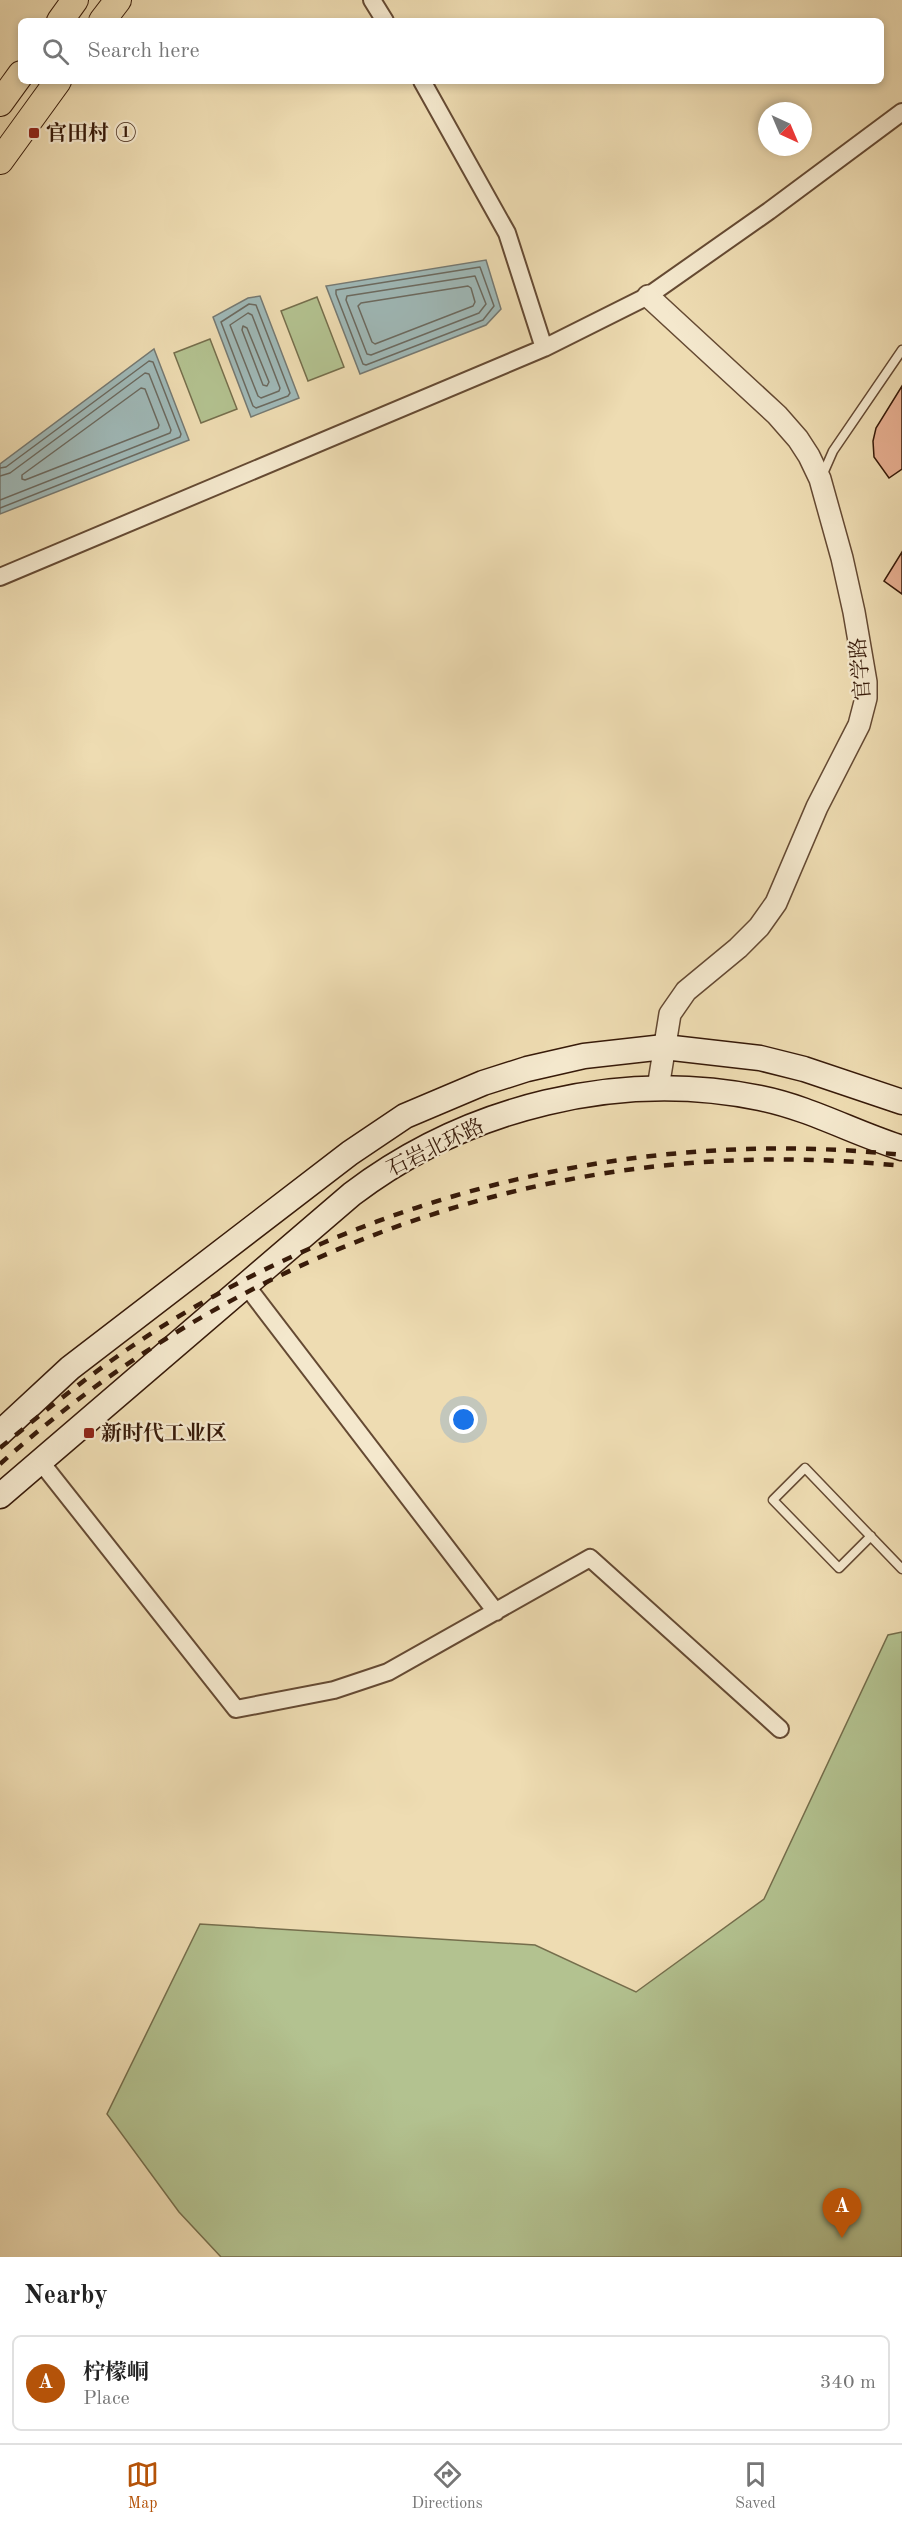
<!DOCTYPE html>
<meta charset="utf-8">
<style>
:root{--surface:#fff;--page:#f2f2f2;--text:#222;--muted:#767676;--line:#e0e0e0;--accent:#b45309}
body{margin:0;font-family:"Old Standard TT","Noto Serif SC",serif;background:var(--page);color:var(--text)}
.compass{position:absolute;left:758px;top:102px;width:54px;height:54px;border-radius:50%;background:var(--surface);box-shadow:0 3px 9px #0003;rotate:136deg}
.you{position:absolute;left:464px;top:1420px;width:21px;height:21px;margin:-15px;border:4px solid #fff;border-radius:50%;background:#1a73e8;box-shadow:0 0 0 9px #1a73e833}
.badge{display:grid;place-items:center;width:39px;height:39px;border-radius:50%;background:var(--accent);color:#fff;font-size:20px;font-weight:700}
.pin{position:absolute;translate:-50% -50px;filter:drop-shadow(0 2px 3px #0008)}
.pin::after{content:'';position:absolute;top:32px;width:21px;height:18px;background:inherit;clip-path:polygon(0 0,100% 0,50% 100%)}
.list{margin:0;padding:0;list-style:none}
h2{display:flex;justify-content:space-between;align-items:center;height:78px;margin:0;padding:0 24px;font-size:26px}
h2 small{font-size:20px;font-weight:400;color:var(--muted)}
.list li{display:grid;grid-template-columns:39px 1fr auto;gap:18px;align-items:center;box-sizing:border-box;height:96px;margin:0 12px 12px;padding:0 12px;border:2px solid var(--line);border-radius:9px}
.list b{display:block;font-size:22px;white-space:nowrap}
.list p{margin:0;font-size:20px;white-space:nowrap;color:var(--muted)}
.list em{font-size:20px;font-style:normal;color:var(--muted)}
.icon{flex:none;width:33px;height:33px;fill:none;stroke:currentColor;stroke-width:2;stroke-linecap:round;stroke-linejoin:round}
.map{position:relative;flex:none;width:902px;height:2257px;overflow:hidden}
.search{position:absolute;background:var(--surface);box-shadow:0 3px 9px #0003;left:18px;right:18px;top:18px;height:66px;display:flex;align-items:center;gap:15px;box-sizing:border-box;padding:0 21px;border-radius:9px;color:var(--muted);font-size:22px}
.sheet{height:186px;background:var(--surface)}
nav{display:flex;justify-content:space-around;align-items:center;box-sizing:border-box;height:84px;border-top:2px solid var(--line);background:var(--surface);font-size:16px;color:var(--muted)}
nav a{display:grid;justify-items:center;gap:3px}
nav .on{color:var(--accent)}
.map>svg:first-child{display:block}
.green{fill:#b3c290;stroke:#756e4c;stroke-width:1.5}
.water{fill:#9fb9b8;stroke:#757972;stroke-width:1.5}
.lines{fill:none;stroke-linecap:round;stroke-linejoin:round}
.shore{stroke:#6b6a60;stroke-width:1.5}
.building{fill:#e7af91;stroke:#371a09;stroke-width:1.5}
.service-casing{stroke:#654a33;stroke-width:11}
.minor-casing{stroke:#654a33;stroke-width:20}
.tertiary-casing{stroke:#654a33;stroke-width:24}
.secondary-casing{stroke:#371a09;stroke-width:27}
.primary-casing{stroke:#371a09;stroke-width:28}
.service{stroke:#f4e8cd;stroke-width:8}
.minor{stroke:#f4e8cd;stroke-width:16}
.tertiary{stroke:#f4e8cd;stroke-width:21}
.secondary{stroke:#f4e8cd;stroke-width:24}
.primary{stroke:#eedcb2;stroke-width:26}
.rail{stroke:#371a09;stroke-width:4.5;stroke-dasharray:10 10;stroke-linecap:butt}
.poi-dot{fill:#8f2418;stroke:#f4e8cd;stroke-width:2}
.labels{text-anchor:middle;stroke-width:4.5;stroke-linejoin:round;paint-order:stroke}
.poi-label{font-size:21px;font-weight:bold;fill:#371a09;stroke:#f4e8cd;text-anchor:start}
.street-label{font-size:21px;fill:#371a09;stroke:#f4e8cd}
</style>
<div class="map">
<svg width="902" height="2257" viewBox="0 0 902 2257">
<rect width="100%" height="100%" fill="#eedcb2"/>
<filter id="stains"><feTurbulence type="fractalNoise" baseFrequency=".00333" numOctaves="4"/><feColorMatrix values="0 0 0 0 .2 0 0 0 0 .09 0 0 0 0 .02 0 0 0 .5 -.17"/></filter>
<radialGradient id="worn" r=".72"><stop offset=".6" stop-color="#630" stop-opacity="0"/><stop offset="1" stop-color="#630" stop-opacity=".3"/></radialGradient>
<!-- green -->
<path class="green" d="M317 297 344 367 308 381 281 311Z
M210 339 237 409 201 423 174 353Z
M902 1632V2257H221L179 2212 107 2114 200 1924 535 1945 636 1992 764 1899 888 1635Z"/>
<!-- water -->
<path class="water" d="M486 260 501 309 486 325 360 374 326 286Z
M260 296 299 398 251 417 213 317 248 298Z
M154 349 189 440 0 514V464Z"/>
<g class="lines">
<!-- shore -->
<path class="shore" d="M480 267 494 306 483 320 366 365 363 364 336 294V290Z
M475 276 486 304 479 313 371 355 367 354 346 300 347 296Z
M468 286 471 288 475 302 473 306 375 344 372 342 358 306 361 303Z
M249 304 256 305 290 393 288 396 256 408 253 406 221 322Z
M248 313 252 315 280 388 279 391 261 398 258 396 230 325Z
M243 326 247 328 269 382 267 386 263 385 242 330Z
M141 388 145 389 159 425 158 428 25 480 22 479V475Z
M0 468 6 467 149 361 153 362 181 434 180 437 0 508
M0 476 10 473 145 373 149 374 171 430 170 433 0 500"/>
</g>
<!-- building -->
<path class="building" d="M902 386V469L889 478 874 457 873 441 876 428Z
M902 552V594L884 581Z"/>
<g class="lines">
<defs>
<path id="service" d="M822 476 833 451 902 350
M871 1536 839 1568 773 1500 805 1468 902 1569"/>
<path id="minor" d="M372 0 385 21
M422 81 507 233 544 348
M0 577 544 348 648 296 769 211 902 112
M245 1284 496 1612
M40 1461 236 1709 334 1690 388 1672 590 1558 780 1729"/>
<path id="tertiary" d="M648 296 777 415 798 439 809 456 820 479 842 558 854 612 866 682V698L859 725 817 807 776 903 759 927 738 948 686 991 670 1014 658 1088"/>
<path id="secondary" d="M0 1433 70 1368 350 1153 405 1116 483 1083 527 1069 584 1056 664 1047 760 1058 804 1069 902 1102
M0 1496 352 1194C467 1107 619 1069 760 1098 810 1108 854 1133 902 1148"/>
<path id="primary" d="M60 21 75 0
M102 21 118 0
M0 103 21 74
M0 161 58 81"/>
</defs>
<!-- service casing -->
<use href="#service" class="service-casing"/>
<!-- minor casing -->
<use href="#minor" class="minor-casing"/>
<!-- tertiary casing -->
<use href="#tertiary" class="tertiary-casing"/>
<!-- secondary casing -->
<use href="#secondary" class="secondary-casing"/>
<!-- primary casing -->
<use href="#primary" class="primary-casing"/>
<!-- service -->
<use href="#service" class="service"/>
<!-- minor -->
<use href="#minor" class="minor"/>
<!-- tertiary -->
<use href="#tertiary" class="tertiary"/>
<!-- secondary -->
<use href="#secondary" class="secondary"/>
<!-- primary -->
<use href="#primary" class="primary"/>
<!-- rail -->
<path class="rail" d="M0 1448C59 1399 119 1351 186 1312 400 1186 654 1128 902 1155
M0 1464C246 1243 572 1130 902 1166"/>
</g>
<!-- markers -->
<g class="poi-dot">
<rect x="28" y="127" width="12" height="12" rx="3"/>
<rect x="83" y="1427" width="12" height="12" rx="3"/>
</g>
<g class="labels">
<!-- poi labels -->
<g class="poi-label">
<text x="46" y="140">官田村 ①</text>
<text x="101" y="1440">新时代工业区</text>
</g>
<!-- street labels -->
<g class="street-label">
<text transform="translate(860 669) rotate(-95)" y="7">官学路</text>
<text transform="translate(435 1147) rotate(-26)" y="7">石岩北环路</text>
</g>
</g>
<rect width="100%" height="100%" filter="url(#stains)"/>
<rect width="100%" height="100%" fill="url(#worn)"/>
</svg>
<svg class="compass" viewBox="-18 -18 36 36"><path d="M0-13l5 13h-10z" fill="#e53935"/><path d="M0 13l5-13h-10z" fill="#767676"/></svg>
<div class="you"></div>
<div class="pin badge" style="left:842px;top:2238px">A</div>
<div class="search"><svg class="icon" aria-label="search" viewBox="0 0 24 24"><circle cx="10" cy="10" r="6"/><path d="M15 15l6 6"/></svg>Search here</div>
</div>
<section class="sheet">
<h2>Nearby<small></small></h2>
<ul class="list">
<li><span class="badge">A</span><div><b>柠檬峒</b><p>Place</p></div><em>340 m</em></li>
</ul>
</section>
<nav>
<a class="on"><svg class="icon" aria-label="map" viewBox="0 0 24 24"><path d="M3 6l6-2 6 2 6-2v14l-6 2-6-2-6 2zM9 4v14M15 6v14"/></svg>Map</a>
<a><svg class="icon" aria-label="directions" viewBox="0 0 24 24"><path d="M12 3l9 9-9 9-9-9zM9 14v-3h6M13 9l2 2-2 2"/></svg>Directions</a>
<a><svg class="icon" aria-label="saved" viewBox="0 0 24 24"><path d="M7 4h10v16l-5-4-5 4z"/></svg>Saved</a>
</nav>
